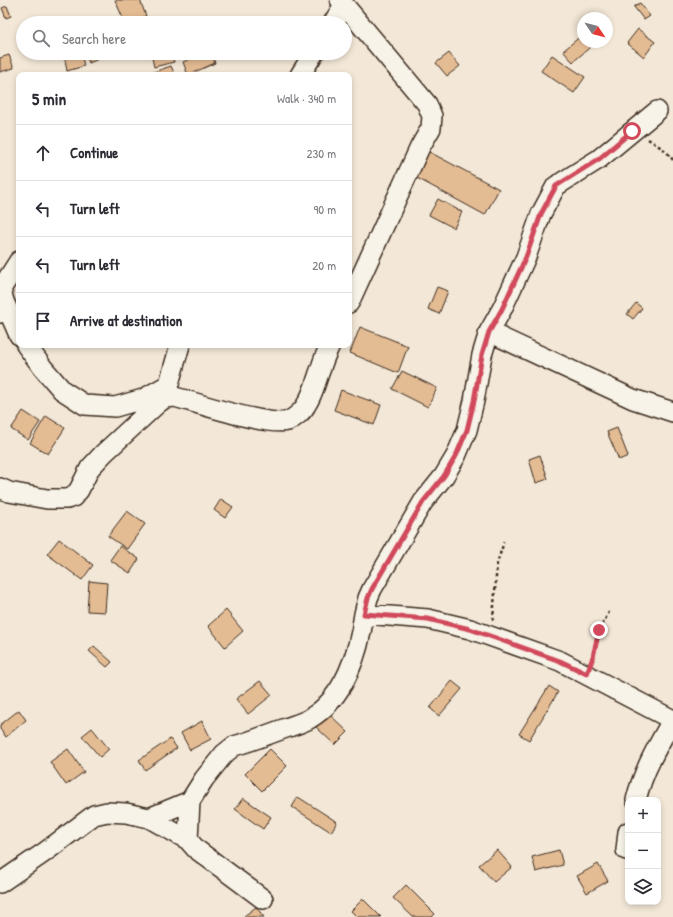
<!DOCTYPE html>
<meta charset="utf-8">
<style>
:root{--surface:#fff;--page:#f2f2f3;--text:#2b2b33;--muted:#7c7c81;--line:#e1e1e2}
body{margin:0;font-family:"Patrick Hand",sans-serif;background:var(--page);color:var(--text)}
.controls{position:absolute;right:12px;bottom:12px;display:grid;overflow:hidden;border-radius:8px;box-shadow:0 2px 6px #0003}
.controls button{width:36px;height:36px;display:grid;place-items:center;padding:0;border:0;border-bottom:1px solid var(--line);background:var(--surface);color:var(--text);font:20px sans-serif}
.compass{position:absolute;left:577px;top:12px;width:36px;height:36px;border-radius:50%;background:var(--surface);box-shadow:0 2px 6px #0003;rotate:125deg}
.stop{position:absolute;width:12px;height:12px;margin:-9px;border:3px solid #d1495b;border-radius:50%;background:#fff}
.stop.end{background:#d1495b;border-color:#fff;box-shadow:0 1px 4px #0008}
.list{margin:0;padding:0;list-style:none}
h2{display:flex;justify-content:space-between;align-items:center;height:52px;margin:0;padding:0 16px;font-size:17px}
h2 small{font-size:13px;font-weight:400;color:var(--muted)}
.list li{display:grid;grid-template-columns:26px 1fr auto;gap:12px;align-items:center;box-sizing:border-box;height:56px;padding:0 16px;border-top:1px solid var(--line)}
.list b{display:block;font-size:15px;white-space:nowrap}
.list em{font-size:13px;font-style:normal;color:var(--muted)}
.icon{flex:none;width:22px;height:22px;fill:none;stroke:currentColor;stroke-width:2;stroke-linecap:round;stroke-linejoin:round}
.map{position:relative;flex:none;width:673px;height:917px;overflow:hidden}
.search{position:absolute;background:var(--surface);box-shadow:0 2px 6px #0003;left:16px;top:16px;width:336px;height:44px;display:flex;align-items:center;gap:10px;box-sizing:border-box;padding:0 14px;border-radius:22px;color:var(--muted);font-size:15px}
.panel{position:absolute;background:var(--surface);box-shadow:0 2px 6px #0003;left:16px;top:72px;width:336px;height:276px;border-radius:8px}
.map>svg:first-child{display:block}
.building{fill:#e4bc94;stroke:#3b2a1e}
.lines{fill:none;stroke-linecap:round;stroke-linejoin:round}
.street-casing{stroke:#3b2a1e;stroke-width:22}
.path{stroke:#3b2a1e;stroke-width:2.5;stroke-dasharray:3 3;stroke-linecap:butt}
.street{stroke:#f7f3e8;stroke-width:19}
.route{stroke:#d1495b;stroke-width:5}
</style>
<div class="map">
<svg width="673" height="917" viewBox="0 0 673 917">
<rect width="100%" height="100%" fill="#f3e8d7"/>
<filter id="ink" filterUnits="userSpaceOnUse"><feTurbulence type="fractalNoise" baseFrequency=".025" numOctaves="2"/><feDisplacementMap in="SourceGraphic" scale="8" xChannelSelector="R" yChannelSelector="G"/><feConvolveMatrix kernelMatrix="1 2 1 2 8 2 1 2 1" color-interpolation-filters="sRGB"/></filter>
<g filter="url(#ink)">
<!-- building -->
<path class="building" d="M115 0H140L146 16 128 23H125Z
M640 3 650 16 644 20 634 7Z
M7 6 11 16 6 18 2 8Z
M638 29 655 42 644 57 627 43Z
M583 34V42H596L573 62 563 51Z
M73 53H81L84 66 67 71 64 55Z
M84 53H113L89 63Z
M151 53H172L174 62 154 67Z
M204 53H211L215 63 188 75 183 62Z
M449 53 460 66 447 76 436 63Z
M9 55 14 68 0 72V58Z
M552 55 585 77 574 93 541 71Z
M171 66 175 75H145Z
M420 147 499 189 485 215 406 172Z
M438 199 462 212 454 228 429 215Z
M437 287 448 291 439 314 428 309Z
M636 303 642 308 633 319 627 314Z
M360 327 408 346 398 373 350 353Z
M402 371 437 388 428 407 392 389Z
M341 390 381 405 374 425 334 410Z
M23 411 40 422 28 440 11 429Z
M46 416 65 428 48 454 30 443Z
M617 428 628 456 619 460 607 432Z
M540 455 548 479 536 483 529 459Z
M221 499 233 507 225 518 214 510Z
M127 511 145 524 127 549 108 536Z
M59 539 93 565 82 580 47 554Z
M120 546 139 559 130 573 110 560Z
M89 581 107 583 105 612 87 611Z
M226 610 243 631 225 647 208 626Z
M94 646 112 662 107 667 89 651Z
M260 681 272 695 248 714 236 699Z
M452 681 462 689 439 716 430 708Z
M549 686 558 692 529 740 519 734Z
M19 710 26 720 6 737 0 729V725Z
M329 714 348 732 335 745 316 727Z
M202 721 211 739 190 750 181 733Z
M92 728 109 749 100 757 82 736Z
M170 739 177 748 145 770 139 760Z
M68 749 84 772 66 785 50 762Z
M270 749 287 766 262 791 245 774Z
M298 797 337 822 331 832 292 807Z
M243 798 271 817 263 829 235 809Z
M497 850 512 867 494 882 479 865Z
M559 850 563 865 536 872 532 857Z
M598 864 608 881 587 893 577 876Z
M406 885 435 914 432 917H413L393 898Z
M363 899 381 917H357L351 911Z
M256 907 264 917H245L244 916Z"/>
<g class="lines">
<defs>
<path id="street" d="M340 0 427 104 432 116 431 128 420 147 349 303
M333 23 344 5
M300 75 314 53
M4 301 19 335
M0 313 4 301 1 289 19 261
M489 332 633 399 673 412
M26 345 43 368 62 390 85 405 115 407 143 399 166 386
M165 398 180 345
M0 488 9 492 47 499H67L73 497 79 490 90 468 104 453 157 404 165 398 175 397C197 403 269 427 288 421 295 418 303 411 306 405 314 393 316 380 321 368 323 360 327 352 330 345
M364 614 368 598 372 589 423 502 444 476 456 456 467 430 474 401 482 355 489 332 502 309 526 257 541 214 556 186 599 159 657 111
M636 800C643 771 658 745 673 719
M190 801 188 840 196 849 263 899
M149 818 188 840
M626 850 628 832
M0 883 45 852 94 815 107 812 126 813 149 818 190 801 204 779 224 754 234 746C252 741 269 734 286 728 294 725 302 723 309 719 345 698 359 652 364 614L428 619 470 629 560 661 673 720"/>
</defs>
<!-- street casing -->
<use href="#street" class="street-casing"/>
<!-- path -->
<path class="path" d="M648 139 666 151 673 160
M493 620 497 563 504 542
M592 659 599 631 609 612"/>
<!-- street -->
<use href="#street" class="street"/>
</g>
</g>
<g class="lines" filter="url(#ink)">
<!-- route -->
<path class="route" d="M599 630 593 657 587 674 560 661 470 629 428 619 364 614 368 598 372 589 423 502 444 476 456 456 467 430 474 401 482 355 489 332 502 309 526 257 541 214 556 186 599 159 632 131"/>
</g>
</svg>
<div class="controls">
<button>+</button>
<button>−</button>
<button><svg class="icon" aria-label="layers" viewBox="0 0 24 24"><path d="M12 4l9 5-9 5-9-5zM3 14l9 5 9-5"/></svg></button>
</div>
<svg class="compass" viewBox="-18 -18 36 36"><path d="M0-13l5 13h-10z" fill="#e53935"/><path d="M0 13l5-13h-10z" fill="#7c7c81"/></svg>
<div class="stop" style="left:632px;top:131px"></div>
<div class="stop end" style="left:599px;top:630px"></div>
<div class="search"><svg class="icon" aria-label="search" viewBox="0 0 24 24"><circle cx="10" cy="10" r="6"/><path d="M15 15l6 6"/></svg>Search here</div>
<section class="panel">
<h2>5 min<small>Walk · 340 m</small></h2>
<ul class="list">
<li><svg class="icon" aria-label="ahead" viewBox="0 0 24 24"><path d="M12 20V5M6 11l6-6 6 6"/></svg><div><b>Continue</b></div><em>230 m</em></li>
<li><svg class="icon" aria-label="left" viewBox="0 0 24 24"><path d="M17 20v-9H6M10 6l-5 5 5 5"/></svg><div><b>Turn left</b></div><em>90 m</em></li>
<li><svg class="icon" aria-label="left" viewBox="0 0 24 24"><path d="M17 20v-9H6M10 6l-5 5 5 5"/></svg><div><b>Turn left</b></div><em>20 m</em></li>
<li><svg class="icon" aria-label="arrive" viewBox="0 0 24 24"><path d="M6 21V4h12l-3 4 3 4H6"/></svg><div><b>Arrive at destination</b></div></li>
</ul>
</section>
</div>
